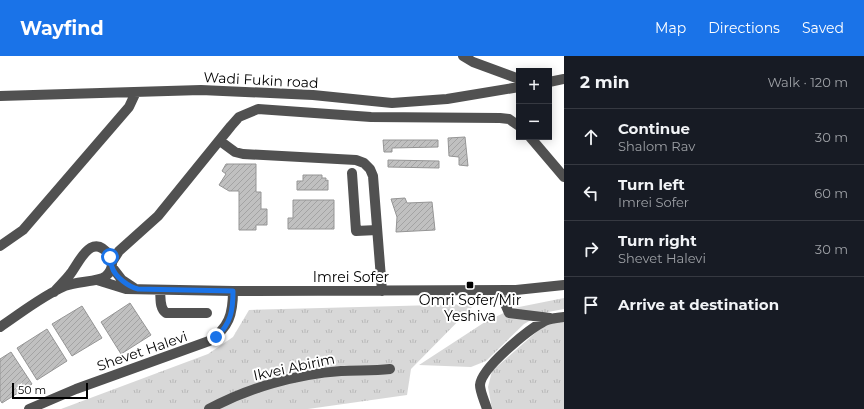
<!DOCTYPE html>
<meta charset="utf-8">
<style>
:root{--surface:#171b24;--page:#242831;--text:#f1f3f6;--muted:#9ea1a6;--line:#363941;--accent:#1a73e8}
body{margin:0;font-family:Montserrat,sans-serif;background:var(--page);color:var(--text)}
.controls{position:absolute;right:12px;top:12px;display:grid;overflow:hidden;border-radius:0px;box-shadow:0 2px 10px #0003}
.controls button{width:36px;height:36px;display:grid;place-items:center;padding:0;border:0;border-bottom:1px solid var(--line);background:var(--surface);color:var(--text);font:20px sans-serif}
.scale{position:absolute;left:12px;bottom:10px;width:76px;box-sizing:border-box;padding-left:4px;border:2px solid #000;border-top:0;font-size:11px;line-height:14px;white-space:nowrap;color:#000;-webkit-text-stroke:3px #fff;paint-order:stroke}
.stop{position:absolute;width:12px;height:12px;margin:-9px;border:3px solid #1a73e8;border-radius:50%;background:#fff}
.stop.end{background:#1a73e8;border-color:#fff;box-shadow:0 1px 4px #0008}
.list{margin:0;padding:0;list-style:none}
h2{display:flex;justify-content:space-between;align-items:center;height:52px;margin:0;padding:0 16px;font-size:17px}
h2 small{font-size:13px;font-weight:400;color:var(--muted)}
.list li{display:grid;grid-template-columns:26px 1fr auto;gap:12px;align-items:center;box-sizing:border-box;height:56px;padding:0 16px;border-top:1px solid var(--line)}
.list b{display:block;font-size:15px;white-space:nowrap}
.list p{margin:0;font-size:13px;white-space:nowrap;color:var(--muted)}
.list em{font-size:13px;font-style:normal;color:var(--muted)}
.icon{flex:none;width:22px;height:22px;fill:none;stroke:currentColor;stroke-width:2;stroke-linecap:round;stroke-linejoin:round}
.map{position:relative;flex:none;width:564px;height:353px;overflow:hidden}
header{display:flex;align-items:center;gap:24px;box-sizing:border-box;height:56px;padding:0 20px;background:var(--accent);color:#fff}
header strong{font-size:19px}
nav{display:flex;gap:22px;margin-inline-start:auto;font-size:14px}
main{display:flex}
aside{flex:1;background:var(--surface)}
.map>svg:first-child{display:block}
.grass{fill:url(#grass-tufts)}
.building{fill:url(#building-hatch);stroke:#959595}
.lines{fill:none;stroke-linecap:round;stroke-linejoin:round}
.minor{stroke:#515151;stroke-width:10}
.route{stroke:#1a73e8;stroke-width:5}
.poi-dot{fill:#000;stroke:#fff;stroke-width:1.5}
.labels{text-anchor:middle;stroke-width:4;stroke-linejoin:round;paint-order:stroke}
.street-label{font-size:14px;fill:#000;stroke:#fff}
.poi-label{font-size:14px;fill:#000;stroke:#fff}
</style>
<header>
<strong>Wayfind</strong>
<nav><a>Map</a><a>Directions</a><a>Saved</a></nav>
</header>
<main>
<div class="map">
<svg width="564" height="353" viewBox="0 0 564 353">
<defs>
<pattern id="grass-tufts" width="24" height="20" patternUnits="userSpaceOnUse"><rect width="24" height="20" fill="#d8d8d8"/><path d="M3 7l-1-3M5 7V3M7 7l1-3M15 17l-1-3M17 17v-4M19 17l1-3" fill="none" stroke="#b8b8b8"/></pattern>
<pattern id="building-hatch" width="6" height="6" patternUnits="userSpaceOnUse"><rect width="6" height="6" fill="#c0c0c0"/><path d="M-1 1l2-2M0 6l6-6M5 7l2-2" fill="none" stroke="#a3a3a3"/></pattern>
</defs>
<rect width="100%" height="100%" fill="#fff"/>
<!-- grass -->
<path class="grass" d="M564 242V253L543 257 524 268 486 305 471 311 419 309 485 266 514 252Z
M475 248 411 313 407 339 308 353H61L208 298 233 281 249 254Z
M564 264V353H492L488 331 492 315 542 271Z"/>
<!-- building -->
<path class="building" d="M465 81 468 110 459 109V101L449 100 448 82Z
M383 84H438V91L392 92V96H384Z
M388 104 439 105V112L388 111Z
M226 108H256V136H261V153H267V169H256V174H239V135H229L219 129 226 118 222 115Z
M303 119H322V122H326V125L328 124V134H297V125H303Z
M405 142 407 147 432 146 435 174 396 176 397 161 391 143Z
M293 144H334V173H288V162H293Z
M130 247 151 279 121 298 101 266Z
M82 250 102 282 72 300 52 268Z
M47 273 67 305 37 324 17 292Z
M11 296 32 328 2 347 0 344V303Z"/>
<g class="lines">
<!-- minor -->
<path class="minor" d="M463 0 473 6 519 23
M549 26 564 23
M0 40 201 34 313 39 392 47 447 43 519 31
M530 81 564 121
M220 85 235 96 243 98 356 104 364 107 370 113 373 120 382 235
M352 117 356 175 377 174
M0 190 23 174 129 51 136 36
M112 206 119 195 158 160 231 70 239 61 258 53 371 61 500 62 509 63 519 70
M112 211 122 224 134 232
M97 224 126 233 233 235 516 234 564 229
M160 234C161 242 159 252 166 257H207
M503 243 509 257 550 262
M0 271C21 257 42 240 65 230 77 225 99 226 106 220 112 215 113 208 111 201 92 174 80 205 71 217 66 224 59 230 54 236
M29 353 76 333 209 285C229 272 233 258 233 235
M209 353C248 332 296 318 341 315 357 314 373 315 390 313
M487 353C485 346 480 336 480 329 481 312 528 274 543 266 550 262 557 262 564 261"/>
</g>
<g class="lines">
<!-- route -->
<path class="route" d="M110 201C111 204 111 208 112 211 115 221 129 231 138 233L233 235C233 254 231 268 216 281"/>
</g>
<!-- markers -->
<rect class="poi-dot" x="466" y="225" width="8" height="8" rx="2"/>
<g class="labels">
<!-- street labels -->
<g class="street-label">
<text transform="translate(261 24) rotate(3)" y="5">Wadi Fukin road</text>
<text x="351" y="226">Imrei Sofer</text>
<text transform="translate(142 295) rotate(-19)" y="5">Shevet Halevi</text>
<text transform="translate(294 311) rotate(-12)" y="5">Ikvei Abirim</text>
</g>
<!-- poi labels -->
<g class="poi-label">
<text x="470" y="249">Omri Sofer/Mir<tspan x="470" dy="16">Yeshiva</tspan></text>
</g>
</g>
</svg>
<div class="controls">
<button>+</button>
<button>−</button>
</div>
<div class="scale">50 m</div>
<div class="stop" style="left:110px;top:201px"></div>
<div class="stop end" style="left:216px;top:281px"></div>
</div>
<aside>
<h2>2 min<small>Walk · 120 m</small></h2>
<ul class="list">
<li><svg class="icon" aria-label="ahead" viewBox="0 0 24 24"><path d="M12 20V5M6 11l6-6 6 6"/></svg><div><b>Continue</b><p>Shalom Rav</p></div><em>30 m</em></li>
<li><svg class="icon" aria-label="left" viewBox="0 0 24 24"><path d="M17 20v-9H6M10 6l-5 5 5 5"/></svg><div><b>Turn left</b><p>Imrei Sofer</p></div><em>60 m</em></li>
<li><svg class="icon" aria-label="right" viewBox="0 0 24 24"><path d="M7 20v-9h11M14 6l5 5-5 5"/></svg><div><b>Turn right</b><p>Shevet Halevi</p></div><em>30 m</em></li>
<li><svg class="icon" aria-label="arrive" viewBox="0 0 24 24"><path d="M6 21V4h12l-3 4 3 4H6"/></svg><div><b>Arrive at destination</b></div></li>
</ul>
</aside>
</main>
